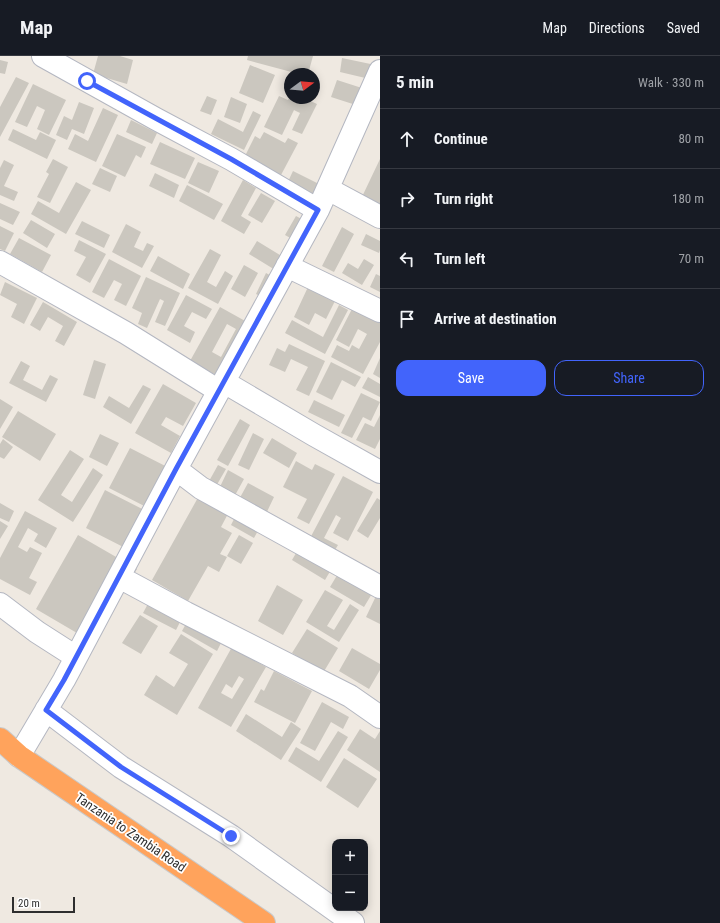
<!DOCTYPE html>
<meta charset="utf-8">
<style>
:root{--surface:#171b24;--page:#242831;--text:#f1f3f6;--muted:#9ea1a6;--line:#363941;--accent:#4264fb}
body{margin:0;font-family:"Roboto Condensed",sans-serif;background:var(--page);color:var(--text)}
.controls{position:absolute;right:12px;bottom:12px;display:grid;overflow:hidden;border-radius:8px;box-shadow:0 2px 10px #0003}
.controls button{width:36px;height:36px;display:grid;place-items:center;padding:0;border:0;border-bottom:1px solid var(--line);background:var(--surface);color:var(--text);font:20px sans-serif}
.compass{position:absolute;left:284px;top:12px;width:36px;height:36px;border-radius:50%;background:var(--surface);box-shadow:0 2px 10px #0003;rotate:74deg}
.scale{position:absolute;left:12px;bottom:10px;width:63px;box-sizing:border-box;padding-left:4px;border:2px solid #2e2e2e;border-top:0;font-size:11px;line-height:14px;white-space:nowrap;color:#2e2e2e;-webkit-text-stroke:3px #fff;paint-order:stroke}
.stop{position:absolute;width:12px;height:12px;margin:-9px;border:3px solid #4264fb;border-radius:50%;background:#fff}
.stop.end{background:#4264fb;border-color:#fff;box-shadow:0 1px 4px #0008}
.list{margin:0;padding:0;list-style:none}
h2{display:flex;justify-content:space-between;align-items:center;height:52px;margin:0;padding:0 16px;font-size:17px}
h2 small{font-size:13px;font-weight:400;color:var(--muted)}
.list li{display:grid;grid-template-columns:26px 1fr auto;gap:12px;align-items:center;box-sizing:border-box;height:60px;padding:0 16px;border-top:1px solid var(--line)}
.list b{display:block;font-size:15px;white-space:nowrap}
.list em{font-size:13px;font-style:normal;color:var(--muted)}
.actions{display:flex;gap:8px;padding:12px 16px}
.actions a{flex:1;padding:9px 0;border:1px solid var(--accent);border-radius:12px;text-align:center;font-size:14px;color:var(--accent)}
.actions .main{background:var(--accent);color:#fff}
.icon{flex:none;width:22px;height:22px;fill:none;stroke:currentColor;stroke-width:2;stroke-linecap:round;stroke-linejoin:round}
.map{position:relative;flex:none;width:380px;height:867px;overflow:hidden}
header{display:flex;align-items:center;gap:24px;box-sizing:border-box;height:56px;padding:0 20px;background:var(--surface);border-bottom:1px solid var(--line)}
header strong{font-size:19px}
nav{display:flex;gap:22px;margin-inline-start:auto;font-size:14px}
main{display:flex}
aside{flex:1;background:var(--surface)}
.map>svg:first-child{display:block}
.building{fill:#cbc7bf;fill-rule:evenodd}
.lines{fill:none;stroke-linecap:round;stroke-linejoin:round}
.minor-casing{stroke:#b4b7c1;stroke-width:24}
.highway-casing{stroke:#c9c9c9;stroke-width:24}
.minor{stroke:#fff;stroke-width:22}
.highway{stroke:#ffa35c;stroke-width:22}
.route{stroke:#4264fb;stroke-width:5}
.labels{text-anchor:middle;stroke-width:3.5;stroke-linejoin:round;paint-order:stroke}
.street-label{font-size:13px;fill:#2e2e2e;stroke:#fff}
</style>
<header>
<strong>Map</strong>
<nav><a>Map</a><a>Directions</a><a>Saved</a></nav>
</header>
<main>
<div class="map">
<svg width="380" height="867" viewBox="0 0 380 867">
<rect width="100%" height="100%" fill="#efe9e1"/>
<!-- building -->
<path class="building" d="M98 0H120L133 4 127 28 93 18Z
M248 0H313L308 18H299L247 4Z
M342 2 380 10 378 25 340 16Z
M0 4 8 6 5 18 0 17Z
M250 9 275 19 263 47 239 37Z
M16 21 29 27 0 81V51Z
M337 24 365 33 359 50 331 41Z
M33 28 66 44 49 79 37 73 45 54 37 50 27 71 15 66Z
M207 40 217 44 211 59 200 55Z
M279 40 288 44 290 40V42H304L317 48 302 78 292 74 300 57 294 54 282 79 264 71Z
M231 41 247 48 240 67 224 61Z
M79 46 94 52 84 78 72 73 67 84 56 79 64 60 72 64Z
M103 52 118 59 96 106 68 93 75 78 88 85Z
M253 55 261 59 244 94 211 78 218 63 243 76Z
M131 64 157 77 152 88 126 76Z
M13 73 36 84 40 76 56 84 47 103 8 84Z
M264 76 285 87 288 82 298 87 281 119 245 100 255 80 260 83Z
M117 78 146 91 141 102 136 99 125 121 102 110Z
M160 86 195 102 185 123 150 108Z
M53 103 68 111 50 147 37 141 49 118 46 116Z
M380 103V154L360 145Z
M4 104 14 109 4 130 18 136 14 145 0 139V112Z
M198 106 219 115 209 137 188 127Z
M100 112 117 120 110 136 92 128Z
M293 115 327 132 318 148 285 132Z
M155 117 179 129 174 142 149 130Z
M243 124 256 132 241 160 251 166 244 178 221 165Z
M76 126 91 134 66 178 31 158 38 145 59 157Z
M187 129 223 148 214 164 179 145Z
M261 137 275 145 262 167 248 159Z
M0 147 20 156 13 169 0 163Z
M296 160 311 168 301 188 285 179Z
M31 164 55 178 47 192 23 177Z
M82 165 110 179 104 192 75 178Z
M126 168 141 176 134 191 143 195 147 187 154 190 142 212 112 196Z
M0 170 14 177 5 195 0 193Z
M342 171 354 178 334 216 322 210Z
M366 178 380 185V194L379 197 361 189Z
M19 182 51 199 42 216 10 198Z
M79 184 106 198 90 227 76 219 86 201 74 195Z
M257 185 293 207 285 220 249 198Z
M210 193 221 199 207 226 216 231 225 215 233 220 218 248 188 232Z
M158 200 190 218 183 233 150 215Z
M109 203 141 220 126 250 114 244 122 228 114 224 104 242 92 236Z
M364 203 374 209 362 229 342 217 348 207 358 213Z
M244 209 258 217 245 241 231 233Z
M266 217 284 227 274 247 256 238Z
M376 218 380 220V236L370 231Z
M146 221 180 237 165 270 155 266 164 245 160 243 147 272 138 268 142 257 132 252Z
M5 226 37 242 24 268 11 261 17 248 0 239Z
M308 231 335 245 326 263 315 257 309 269 294 261Z
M186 239 212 253 206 263 192 256 184 270 195 276 190 287 167 274Z
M43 246 77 266 64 290 55 285 63 270 48 261 40 275 30 269Z
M339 249 348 254 325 298 285 277 292 264 323 281Z
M220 251 256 271 227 325 190 305ZM227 268 236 273 221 301 212 296Z
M353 251 380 265V286L363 318 331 301 337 289 349 295 352 289 359 293 367 278 358 273 349 291 336 284Z
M289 288 325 305 309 340 296 334 308 311 291 303 285 316 269 309 277 292 285 296Z
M380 302V322L373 318Z
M94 304 106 308 95 343 83 339Z
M21 305 30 310 23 324 42 334 50 319 58 323 46 346 9 327Z
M331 306 361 321 355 331 342 324 332 344 316 336Z
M368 321 380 328V341L362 332Z
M163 328 196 347 183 370 166 361 161 369 180 380 171 397 135 377Z
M143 329 151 333 131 368 103 351 109 340 129 352Z
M361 337 380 346 371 365 363 361 352 382 341 377Z
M0 343 13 351 0 373Z
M314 344 345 359 339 371 308 356Z
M18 355 56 378 40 405 2 381Z
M380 359V383L375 393 356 384 365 367 374 371Z
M240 363 250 369 228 410 217 404Z
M253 377 264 383 249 414 238 409Z
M100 378 119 387 107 410 89 401Z
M272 382 297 397 289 412 263 397Z
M3 383 13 391 4 403 0 401V388Z
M130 392 179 417 158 457 109 432Z
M70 394 84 403 61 439 72 446 93 412 103 419 73 466 38 444Z
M296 405 312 414 315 408 335 418 309 468 297 462 307 443 283 431Z
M218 409 226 413 215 432 208 427Z
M228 414 244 423 233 443 218 435Z
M343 420 373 436 348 485 333 477 341 462 336 459 324 482 338 489 332 499 308 486Z
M248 427 274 441 264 462 237 447Z
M105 434 154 459 135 497 86 472Z
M200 438 230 454 221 471 232 477 220 498 227 501 219 516 208 510 188 545 152 524Z
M377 442 380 444V462L368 482 357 475Z
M0 447 14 455 9 466 0 462Z
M25 455 57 472 46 492 34 485 38 478 28 472 18 491 27 496 30 491 42 497 29 522 37 526 30 539 0 523V502Z
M237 457 260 471 254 482 231 469Z
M0 465 8 470 0 483Z
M78 479 137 513 94 587 36 553Z
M239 479 253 487 241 508 227 500Z
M299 492 332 512 325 524 292 504Z
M339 516 373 536 364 551 330 531Z
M277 529 303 544 283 579 258 565Z
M325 534 343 544 327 570 334 574 350 548 359 554 339 586 306 566Z
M376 540 380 542V568L366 561Z
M150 544 183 560 176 574 143 557Z
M140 559 158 570 141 598 122 587Z
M188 564 223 583 217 595 182 575Z
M307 573 338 592 323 617 292 597Z
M181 578 213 598 177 659 144 639 156 619 174 631 188 608 169 597Z
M232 591 266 611 231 671 198 652ZM239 620 244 623 232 643 221 637 226 628 232 632Z
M352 592 380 608V614L369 633 339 615Z
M274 615 312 635 295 667 254 646 261 633 264 635Z
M322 646 349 661 343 673 331 666 315 695 300 687Z
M246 658 282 681 291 666 301 673 281 704 236 675Z
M360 673 375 683 380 675V716L347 694Z
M338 675 348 681 321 726 288 705 296 691 319 705Z
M344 702 377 723 358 752 326 731Z"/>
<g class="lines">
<defs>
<path id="minor" d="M43 0 156 63 231 103 318 154
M328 133 380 161
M0 206 126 277 219 335
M287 210 380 255
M224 326 314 379 380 416
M176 413 201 432 380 531
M119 521 186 557 350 640 380 661
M0 548 37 576 76 601
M46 654 121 711 231 780 353 867
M19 700 64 624 176 413 318 154 380 15"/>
<path id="highway" d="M0 683 19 700 264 867"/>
</defs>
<!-- minor casing -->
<use href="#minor" class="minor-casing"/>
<!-- highway casing -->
<use href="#highway" class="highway-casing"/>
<!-- minor -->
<use href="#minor" class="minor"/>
<!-- highway -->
<use href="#highway" class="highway"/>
</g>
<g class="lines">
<!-- route -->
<path class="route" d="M87 25 231 103 318 154 176 413 64 624 46 654 121 711 231 780"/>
</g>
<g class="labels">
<!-- street labels -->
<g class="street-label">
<text transform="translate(131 776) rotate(34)" y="5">Tanzania to Zambia Road</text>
</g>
</g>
</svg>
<div class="controls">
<button>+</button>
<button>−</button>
</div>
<svg class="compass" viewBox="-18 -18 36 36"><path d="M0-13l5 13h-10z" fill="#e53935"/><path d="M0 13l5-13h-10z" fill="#9ea1a6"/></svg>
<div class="scale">20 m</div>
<div class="stop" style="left:87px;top:25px"></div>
<div class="stop end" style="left:231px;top:780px"></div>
</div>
<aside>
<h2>5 min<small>Walk · 330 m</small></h2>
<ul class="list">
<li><svg class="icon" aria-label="ahead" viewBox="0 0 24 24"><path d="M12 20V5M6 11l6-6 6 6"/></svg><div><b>Continue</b></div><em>80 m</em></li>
<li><svg class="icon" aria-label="right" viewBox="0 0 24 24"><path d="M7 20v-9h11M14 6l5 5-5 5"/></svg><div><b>Turn right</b></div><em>180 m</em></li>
<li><svg class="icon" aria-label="left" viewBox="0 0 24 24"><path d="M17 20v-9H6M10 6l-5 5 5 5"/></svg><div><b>Turn left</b></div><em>70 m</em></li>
<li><svg class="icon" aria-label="arrive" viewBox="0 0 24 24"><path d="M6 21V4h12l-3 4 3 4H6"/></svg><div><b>Arrive at destination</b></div></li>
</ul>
<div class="actions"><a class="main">Save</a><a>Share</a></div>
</aside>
</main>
